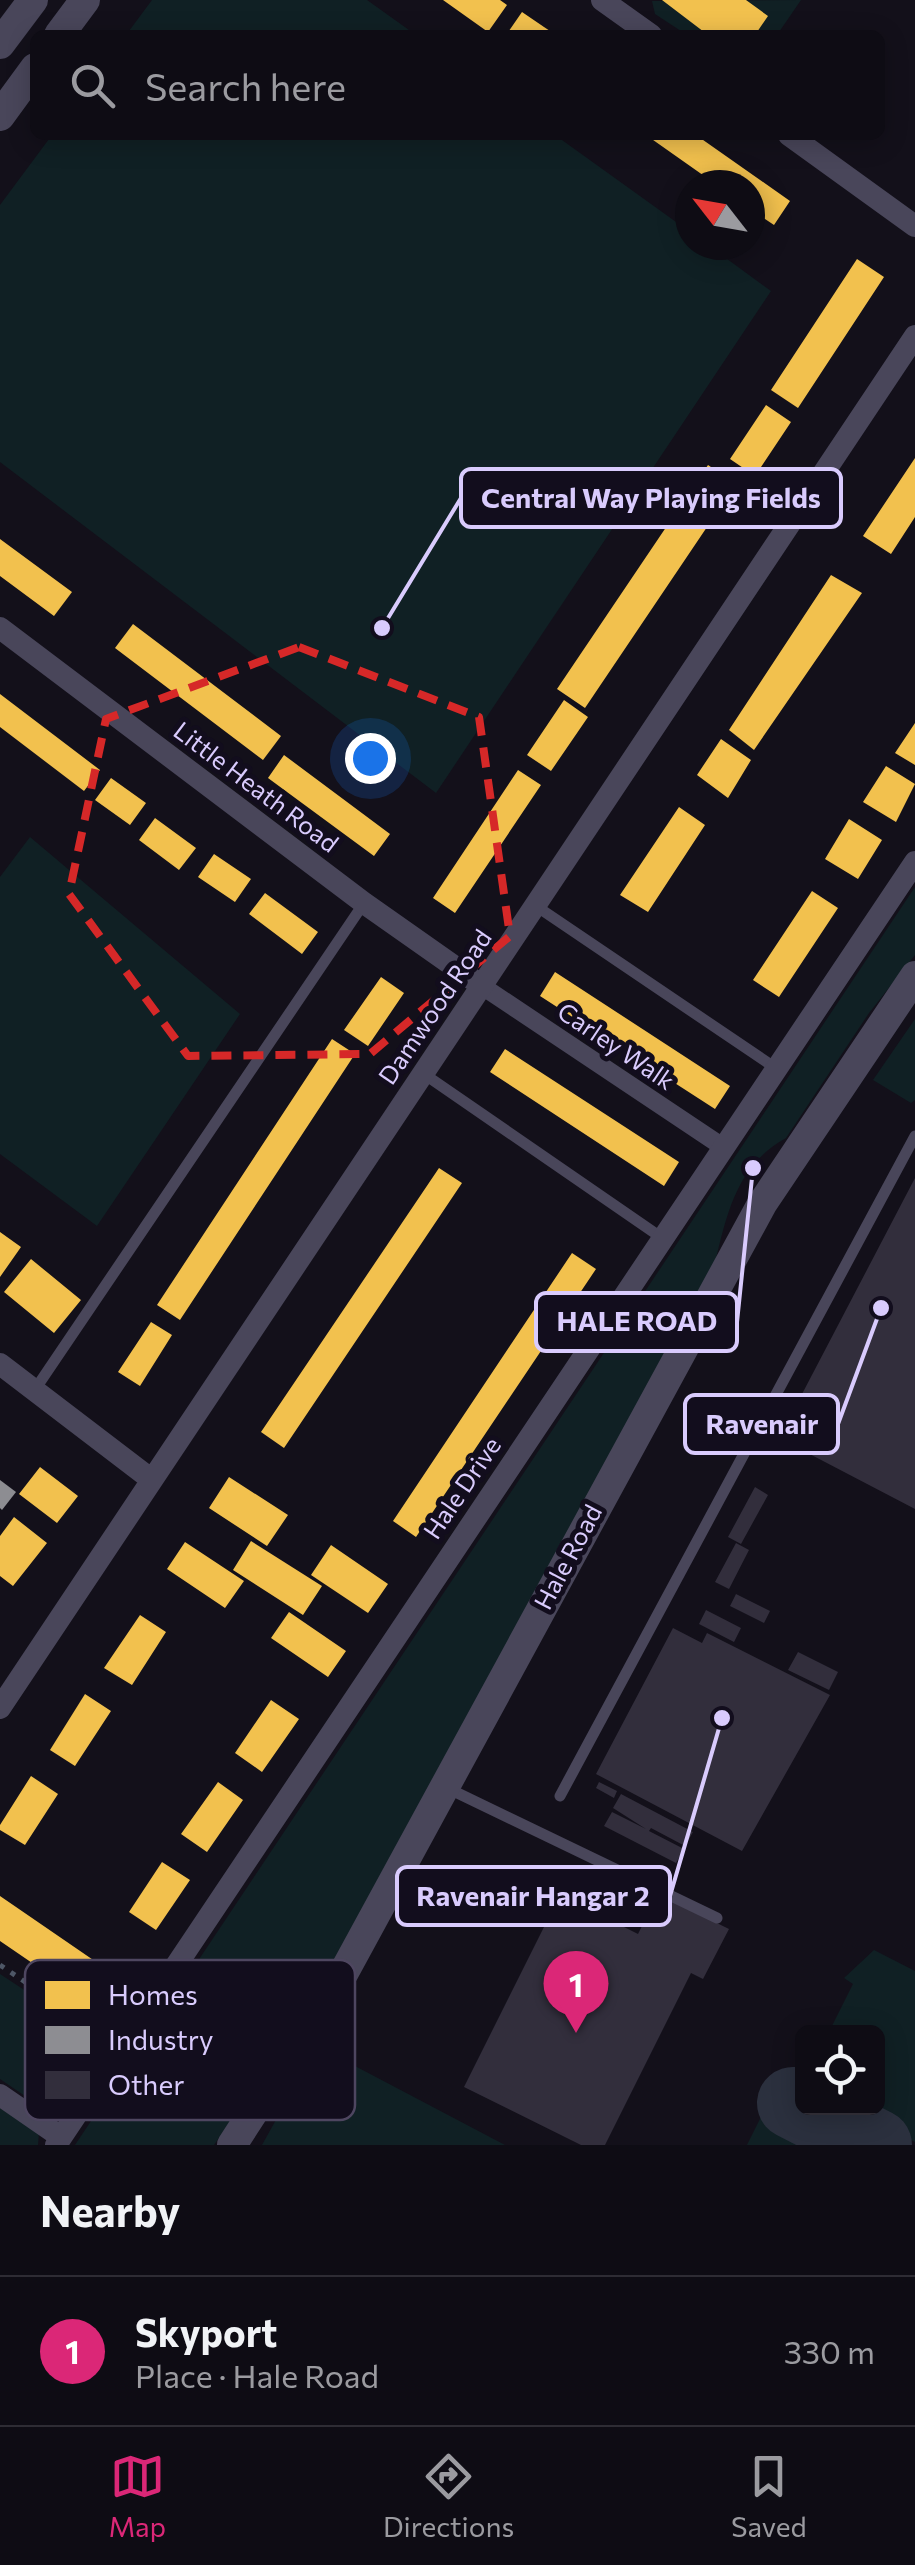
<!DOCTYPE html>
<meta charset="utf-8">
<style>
:root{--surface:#0e0c14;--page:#17151d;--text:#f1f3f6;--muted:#9b9ba0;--line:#2e2c34;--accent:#db2777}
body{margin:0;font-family:Commissioner,sans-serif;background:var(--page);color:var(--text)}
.controls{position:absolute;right:30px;bottom:30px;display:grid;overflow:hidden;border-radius:15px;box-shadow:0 5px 25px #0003}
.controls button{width:90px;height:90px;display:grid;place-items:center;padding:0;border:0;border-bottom:2px solid var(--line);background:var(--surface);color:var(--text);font:50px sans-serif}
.compass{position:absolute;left:675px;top:170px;width:90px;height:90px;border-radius:50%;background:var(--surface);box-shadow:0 5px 25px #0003;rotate:301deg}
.you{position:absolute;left:370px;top:758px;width:35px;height:35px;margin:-25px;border:8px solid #fff;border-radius:50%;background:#1a73e8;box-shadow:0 0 0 15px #1a73e833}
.badge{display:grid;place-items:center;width:65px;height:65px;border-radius:50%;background:var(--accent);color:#fff;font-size:32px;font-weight:700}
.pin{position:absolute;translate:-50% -82px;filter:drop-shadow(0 2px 5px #0008)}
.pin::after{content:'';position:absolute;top:52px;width:35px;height:30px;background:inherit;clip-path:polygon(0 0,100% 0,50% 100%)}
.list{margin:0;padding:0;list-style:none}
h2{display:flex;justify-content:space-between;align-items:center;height:130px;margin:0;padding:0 40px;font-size:42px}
h2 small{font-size:32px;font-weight:400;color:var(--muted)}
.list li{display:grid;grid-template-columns:65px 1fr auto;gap:30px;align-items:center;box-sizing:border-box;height:150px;padding:0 40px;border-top:2px solid var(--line)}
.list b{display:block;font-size:38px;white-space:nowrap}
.list p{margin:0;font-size:32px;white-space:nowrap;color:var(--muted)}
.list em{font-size:32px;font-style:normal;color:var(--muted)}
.icon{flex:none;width:55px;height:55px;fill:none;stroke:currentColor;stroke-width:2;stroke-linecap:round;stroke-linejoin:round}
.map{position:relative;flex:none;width:915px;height:2145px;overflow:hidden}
.search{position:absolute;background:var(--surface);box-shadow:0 5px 25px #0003;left:30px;right:30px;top:30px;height:110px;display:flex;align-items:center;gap:25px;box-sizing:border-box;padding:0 35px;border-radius:15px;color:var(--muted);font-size:38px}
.sheet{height:280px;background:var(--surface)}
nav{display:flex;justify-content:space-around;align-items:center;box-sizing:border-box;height:140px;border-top:2px solid var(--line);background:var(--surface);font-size:28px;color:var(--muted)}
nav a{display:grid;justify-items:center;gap:5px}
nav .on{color:var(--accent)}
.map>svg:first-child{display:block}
.green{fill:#102024}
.homes{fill:#f2c14e}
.industry{fill:#8d8d92}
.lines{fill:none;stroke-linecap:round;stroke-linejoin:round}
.taxiway{stroke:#2b303e;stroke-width:72}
.building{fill:#322e3c}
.path{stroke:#4e5766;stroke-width:5;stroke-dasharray:5 8;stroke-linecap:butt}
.service{stroke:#49465a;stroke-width:11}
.pedestrian{stroke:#49465a;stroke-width:18}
.minor{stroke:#49465a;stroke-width:22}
.tertiary{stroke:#49465a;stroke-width:30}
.marked{fill:none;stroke:#d62828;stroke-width:8;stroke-dasharray:20 12;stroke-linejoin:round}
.labels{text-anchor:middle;stroke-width:10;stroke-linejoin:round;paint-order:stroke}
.street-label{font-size:25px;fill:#d9cbfd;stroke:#120d1d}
.key{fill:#120d1d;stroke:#4e4660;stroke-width:2.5}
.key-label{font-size:28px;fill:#d9cbfd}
.leader{fill:none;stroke:#d9cbfd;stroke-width:4}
.callout-dot{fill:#d9cbfd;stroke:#120d1d;stroke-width:4}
.callout{fill:#120d1d;stroke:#d9cbfd;stroke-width:4}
.callout-label{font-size:28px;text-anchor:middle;font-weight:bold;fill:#d9cbfd}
</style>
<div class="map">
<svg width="915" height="2145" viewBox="0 0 915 2145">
<rect width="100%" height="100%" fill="#13101a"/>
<!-- green -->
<path class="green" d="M152 0H367L416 35H126Z
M801 0 777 35H687L655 14 652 1Z
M52 135H555L690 232V245H708L771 291 436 793 0 462V205Z
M30 837 240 1014 97 1226 0 1154V877Z
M915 887V955L869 1013 786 1138C737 1165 727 1213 715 1263L330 1974 214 2145H75Z
M915 1019V1100L911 1103 873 1080Z
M874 1950 915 1971V2142L846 2108H878V2032H829L853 1984 844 1978Z
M0 1974 108 2045 67 2108 50 2113 0 2079Z
M317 2046 505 2145H262Z
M0 2108 39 2133 38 2145H0Z
M765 2109 835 2145H747Z"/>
<!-- homes -->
<path class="homes" d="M443 0H500L507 5 488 32Z
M662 0H746L768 16 755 35H708Z
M522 12 544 27 556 35H506Z
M646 135H696L790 201 774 225 750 209V185H717Z
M857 259 884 277 798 408 771 390Z
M766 405 791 422 755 476 730 459Z
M915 458V517L891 554 863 536Z
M708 465 736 484 585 708 557 689Z
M0 539 72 592 54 616 0 576Z
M831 575 862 593 754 750 729 730Z
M133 624 281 736 263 760 115 648Z
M0 694 100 770 84 791 0 727Z
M564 700 588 717 551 771 527 755Z
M915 723V765L895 753Z
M721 739 751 760 728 798 697 775Z
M284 755 390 834 374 856 268 778Z
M886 766 915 784 896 822 863 802Z
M518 770 541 785 455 913 433 898Z
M111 778 146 803 130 825 95 800Z
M679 807 705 825 648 912 620 895Z
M155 818 196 848 179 870 139 840Z
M849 819 882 840 858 879 825 859Z
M214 854 251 879 235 902 198 877Z
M812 891 838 908 779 997 753 980Z
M265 893 318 932 302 954 249 914Z
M555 972 730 1086 715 1109 540 996Z
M381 977 404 993 368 1046 344 1030Z
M332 1039 355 1054 180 1320 157 1305Z
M505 1049 679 1162 664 1186 490 1072Z
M439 1168 462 1183 284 1448 261 1432Z
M0 1232 21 1247 0 1277Z
M572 1253 596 1269 416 1537 393 1521Z
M31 1259 81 1300 54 1333 4 1292Z
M151 1322 172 1335 140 1386 118 1372Z
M40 1467 78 1496 57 1523 19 1494Z
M229 1477 288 1515 267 1546 209 1508Z
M14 1517 47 1543 13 1586 0 1576V1536Z
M251 1541 322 1586 303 1615 233 1570Z
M185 1542 244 1581 225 1608 167 1569Z
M331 1545 388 1584 368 1613 311 1575Z
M289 1612 346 1651 328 1677 271 1638Z
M140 1615 166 1632 132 1685 104 1668Z
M85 1694 111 1711 75 1766 50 1750Z
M271 1700 299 1719 262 1772 235 1753Z
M31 1776 58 1794 25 1845 0 1830V1825Z
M218 1782 243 1800 207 1852 181 1834Z
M162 1862 190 1880 156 1930 129 1912Z
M0 1896 118 1977 98 2008 0 1941Z"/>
<!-- industry -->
<path class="industry" d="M0 1480 16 1492 2 1510 0 1508Z"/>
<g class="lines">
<!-- taxiway -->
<path class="taxiway" d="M793 2103 876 2145"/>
</g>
<!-- building -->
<path class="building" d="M915 1178V1509L779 1438Z
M755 1487 768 1495 741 1544 728 1537Z
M736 1543 749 1550 729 1589 715 1582Z
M736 1594 770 1611 764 1623 730 1606Z
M706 1610 741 1628 734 1642 699 1624Z
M673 1628 702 1643 707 1633 830 1695 742 1851 596 1774Z
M798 1652 838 1672 829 1690 788 1670Z
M599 1782 617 1791 614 1798 596 1788Z
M621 1794 693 1832 685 1846 651 1828 649 1831 684 1849 676 1863 604 1826 612 1812 646 1829 613 1808Z
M658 1894 729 1929 703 1979 691 1973 605 2145H581L464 2087 560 1895 638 1934Z"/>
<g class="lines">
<!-- path -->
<path class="path" d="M0 1965 101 2033"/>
<!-- service -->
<path class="service" d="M536 906 777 1069
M424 1074 662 1238
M34 1391 364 903
M445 1787 717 1918
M560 1796 915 1136"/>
<!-- pedestrian -->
<path class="pedestrian" d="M482 986 723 1147"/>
<!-- minor -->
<path class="minor" d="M602 0 651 35
M789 135 915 226
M0 628 364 903 482 986
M0 1364 152 1480
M0 1708 915 336
M0 2095 61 2137
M56 2145 915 862"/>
<!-- tertiary -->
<path class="tertiary" d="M59 35 85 0
M0 44 33 0
M0 116 35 68
M232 2145 344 1972 762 1204 915 976"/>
</g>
<!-- marked area -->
<path class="marked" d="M299 647 479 717 510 936 370 1054 188 1056 69 894 106 719Z"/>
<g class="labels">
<!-- street labels -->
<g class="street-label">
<text transform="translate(256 787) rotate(37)" y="9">Little Heath Road</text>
<text transform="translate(435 1007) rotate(-56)" y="9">Damwood Road</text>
<text transform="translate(616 1046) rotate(34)" y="9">Carley Walk</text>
<text transform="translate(462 1488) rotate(-56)" y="9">Hale Drive</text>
<text transform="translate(568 1557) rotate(-62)" y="9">Hale Road</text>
</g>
</g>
<!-- legend -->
<rect x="25" y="1960" width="330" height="160" rx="15" class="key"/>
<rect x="45" y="1981" width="45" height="28" fill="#f2c14e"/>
<rect x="45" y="2026" width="45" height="28" fill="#8d8d92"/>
<rect x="45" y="2071" width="45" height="28" fill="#322e3c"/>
<g class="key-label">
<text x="108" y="2005">Homes</text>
<text x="108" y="2050">Industry</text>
<text x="108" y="2095">Other</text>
</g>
<!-- callouts -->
<path class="leader" d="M382 628L461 498M753 1168L737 1322M881 1308L838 1424M722 1718L670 1896"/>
<g class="callout-dot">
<circle cx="382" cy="628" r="10"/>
<circle cx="753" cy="1168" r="10"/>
<circle cx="881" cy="1308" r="10"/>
<circle cx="722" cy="1718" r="10"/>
</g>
<g class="callout">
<rect x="461" y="469" width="380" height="58" rx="10"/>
<rect x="536" y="1293" width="201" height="58" rx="10"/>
<rect x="685" y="1395" width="153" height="58" rx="10"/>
<rect x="397" y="1867" width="273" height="58" rx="10"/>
</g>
<g class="callout-label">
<text x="651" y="508">Central Way Playing Fields</text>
<text x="637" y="1331">HALE ROAD</text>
<text x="762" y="1434">Ravenair</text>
<text x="533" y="1906">Ravenair Hangar 2</text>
</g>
</svg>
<div class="controls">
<button><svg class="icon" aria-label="locate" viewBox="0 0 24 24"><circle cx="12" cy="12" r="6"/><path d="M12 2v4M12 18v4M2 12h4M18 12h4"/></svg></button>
</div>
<svg class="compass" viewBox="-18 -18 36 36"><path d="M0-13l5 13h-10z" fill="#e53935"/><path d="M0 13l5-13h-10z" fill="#9b9ba0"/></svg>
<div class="you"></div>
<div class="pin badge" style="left:576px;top:2033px">1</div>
<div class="search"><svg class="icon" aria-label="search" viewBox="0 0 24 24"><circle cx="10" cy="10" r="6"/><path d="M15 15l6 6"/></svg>Search here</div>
</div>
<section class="sheet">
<h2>Nearby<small></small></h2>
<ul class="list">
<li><span class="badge">1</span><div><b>Skyport</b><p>Place · Hale Road</p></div><em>330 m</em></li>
</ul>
</section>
<nav>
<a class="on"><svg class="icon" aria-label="map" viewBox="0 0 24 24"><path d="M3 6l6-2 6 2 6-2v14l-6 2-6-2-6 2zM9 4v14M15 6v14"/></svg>Map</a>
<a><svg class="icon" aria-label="directions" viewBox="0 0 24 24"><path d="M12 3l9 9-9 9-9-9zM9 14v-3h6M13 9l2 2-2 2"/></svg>Directions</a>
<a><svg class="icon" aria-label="saved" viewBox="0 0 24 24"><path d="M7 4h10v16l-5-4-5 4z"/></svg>Saved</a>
</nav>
